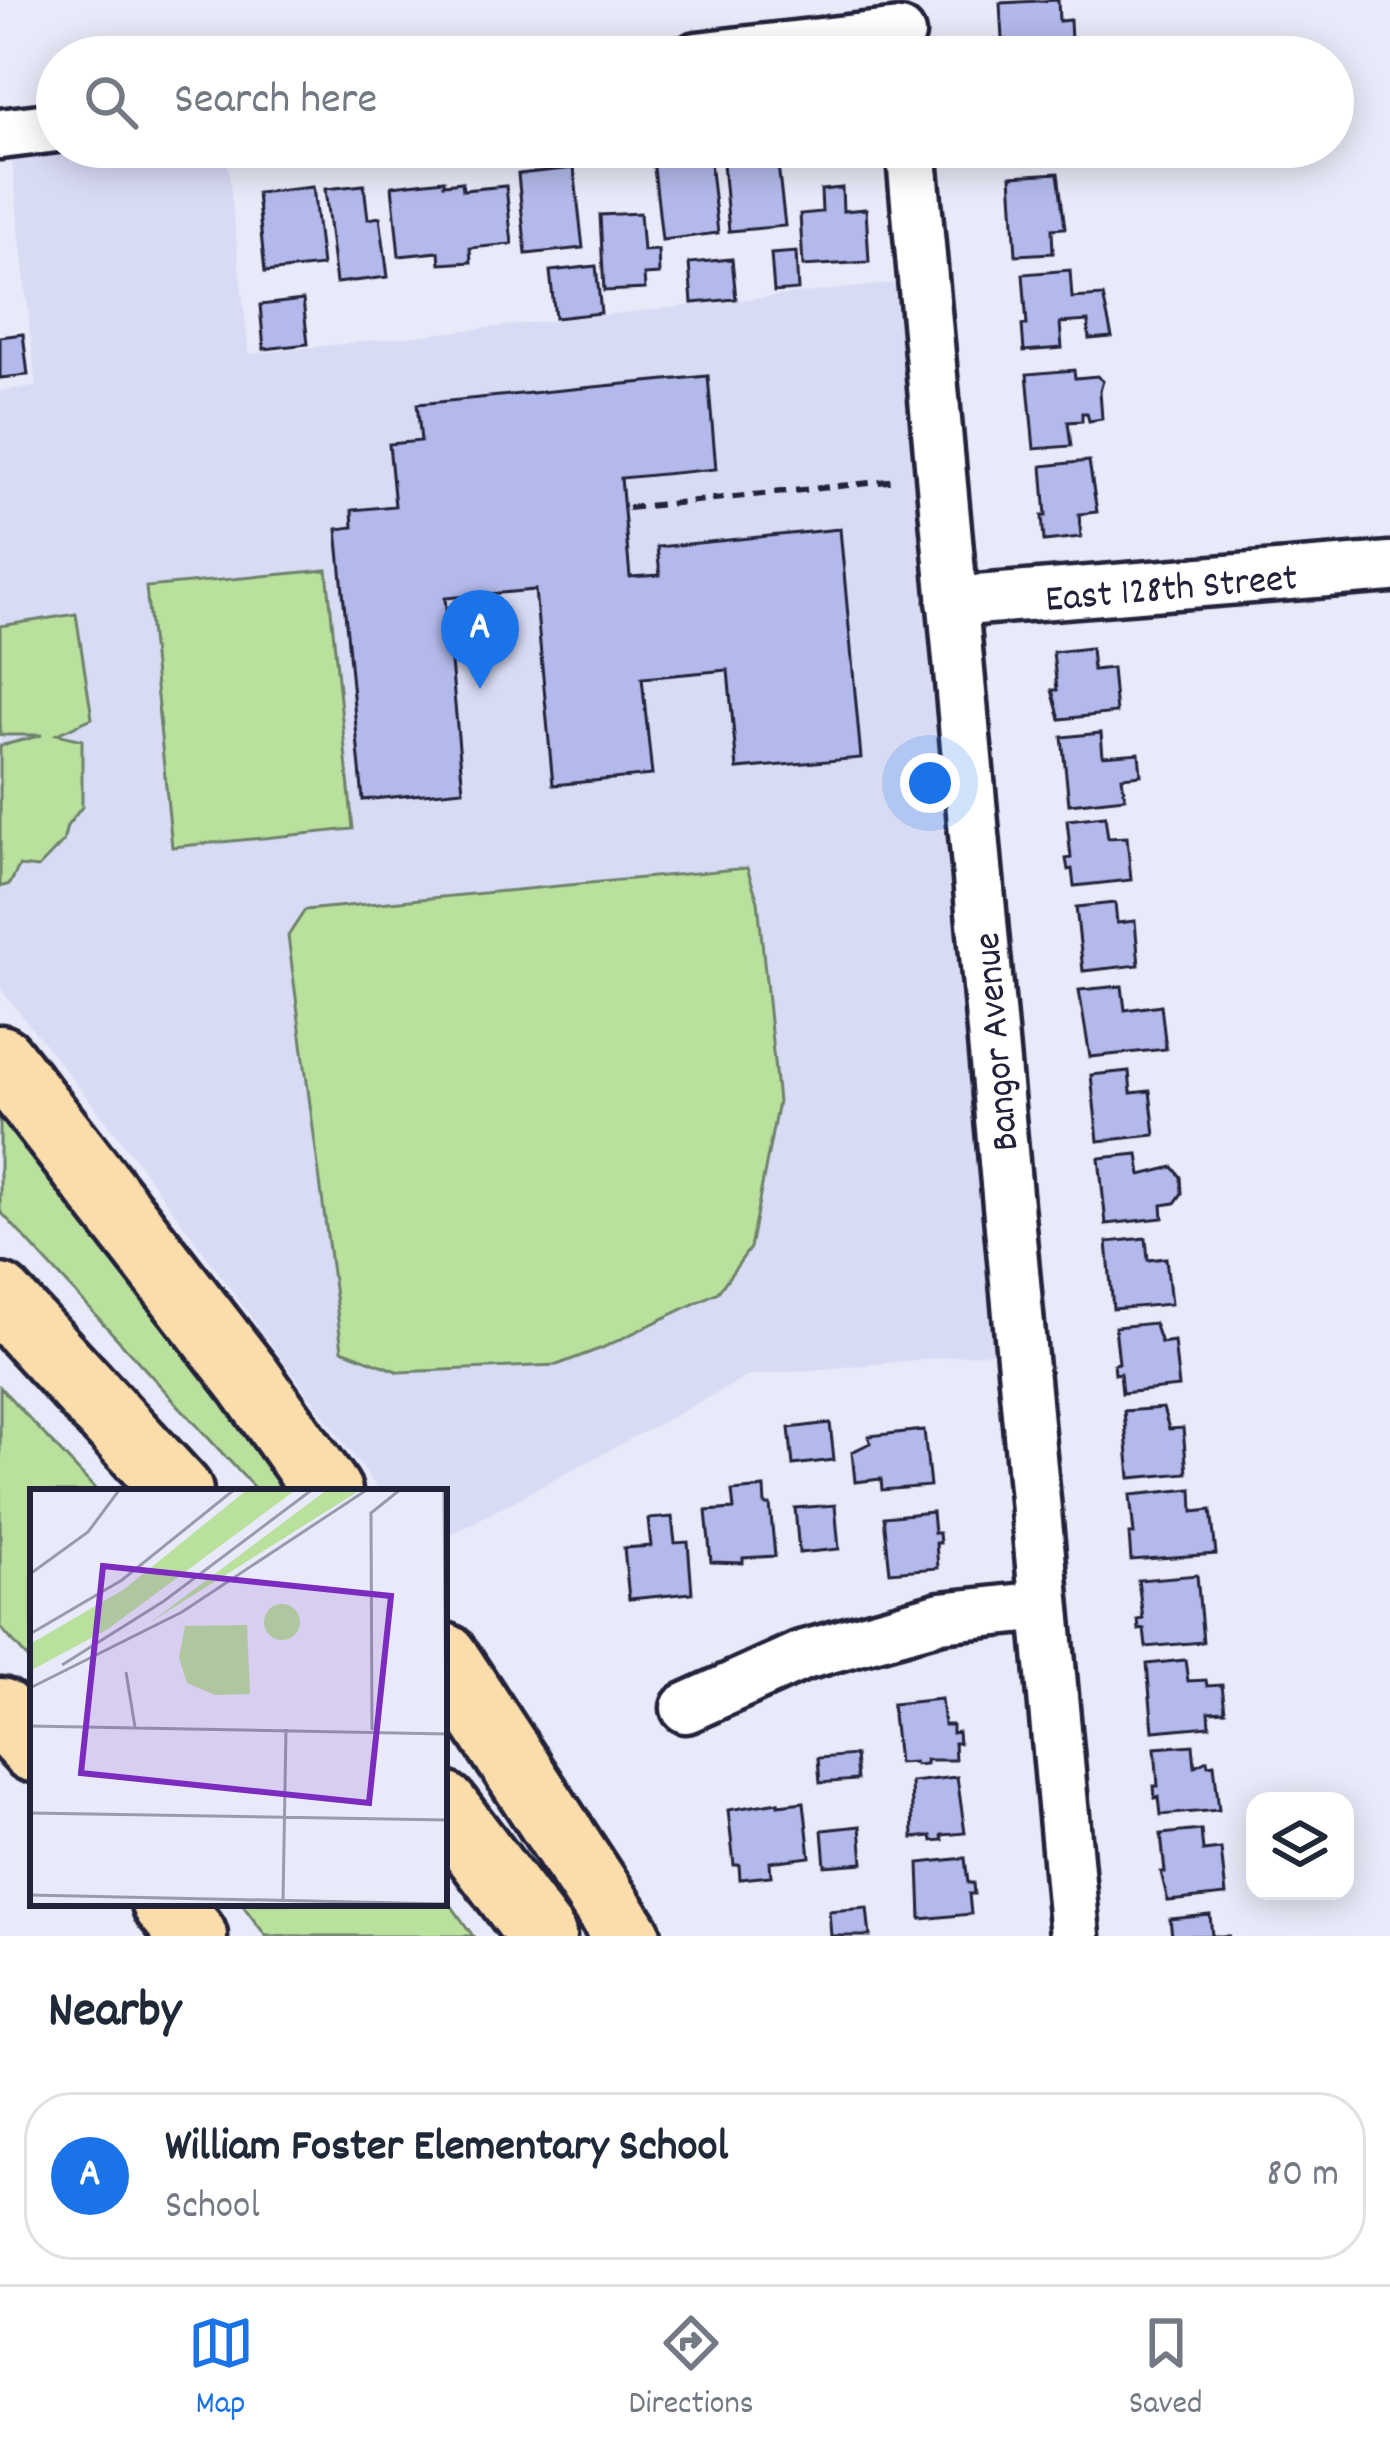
<!DOCTYPE html>
<style>
:root{--surface:#fff;--page:#f2f2f3;--text:#1f2937;--muted:#747a83;--line:#e0e1e3;--accent:#1a73e8}
body{margin:0;font-family:Dekko,sans-serif;background:var(--page);color:var(--text)}
.controls{position:absolute;right:36px;bottom:36px;display:grid;overflow:hidden;border-radius:24px;box-shadow:0 6px 30px #0003}
.controls button{width:108px;height:108px;display:grid;place-items:center;padding:0;border:0;border-bottom:3px solid var(--line);background:var(--surface);color:var(--text);font:60px sans-serif}
.you{position:absolute;left:930px;top:783px;width:42px;height:42px;margin:-30px;border:9px solid #fff;border-radius:50%;background:#1a73e8;box-shadow:0 0 0 18px #1a73e833}
.badge{display:grid;place-items:center;width:78px;height:78px;border-radius:50%;background:var(--accent);color:#fff;font-size:39px;font-weight:700}
.pin{position:absolute;translate:-50% -99px;filter:drop-shadow(0 3px 6px #0008)}
.pin::after{content:'';position:absolute;top:63px;width:42px;height:36px;background:inherit;clip-path:polygon(0 0,100% 0,50% 100%)}
.list{margin:0;padding:0;list-style:none}
h2{display:flex;justify-content:space-between;align-items:center;height:156px;margin:0;padding:0 48px;font-size:51px}
h2 small{font-size:39px;font-weight:400;color:var(--muted)}
.list li{display:grid;grid-template-columns:78px 1fr auto;gap:36px;align-items:center;box-sizing:border-box;height:168px;margin:0 24px 24px;padding:0 24px;border:3px solid var(--line);border-radius:48px}
.list b{display:block;font-size:45px;white-space:nowrap}
.list p{margin:0;font-size:39px;white-space:nowrap;color:var(--muted)}
.list em{font-size:39px;font-style:normal;color:var(--muted)}
.icon{flex:none;width:66px;height:66px;fill:none;stroke:currentColor;stroke-width:2;stroke-linecap:round;stroke-linejoin:round}
.map{position:relative;flex:none;width:1390px;height:1936px;overflow:hidden}
.search{position:absolute;background:var(--surface);box-shadow:0 6px 30px #0003;left:36px;right:36px;top:36px;height:132px;display:flex;align-items:center;gap:30px;box-sizing:border-box;padding:0 42px;border-radius:66px;color:var(--muted);font-size:45px}
.sheet{height:348px;background:var(--surface)}
nav{display:flex;justify-content:space-around;align-items:center;box-sizing:border-box;height:168px;border-top:3px solid var(--line);background:var(--surface);font-size:33px;color:var(--muted)}
nav a{display:grid;justify-items:center;gap:6px}
nav .on{color:var(--accent)}
.map>svg:first-child{display:block}
.built{fill:#d8dbf4}
.green{fill:#b9e19d;stroke:#6e826c;stroke-width:3}
.building{fill:#b3b9ea;stroke:#22223b;stroke-width:3}
.lines{fill:none;stroke-linecap:round;stroke-linejoin:round}
.minor-casing{stroke:#22223b;stroke-width:57}
.highway-casing{stroke:#22223b;stroke-width:75}
.path{stroke:#22223b;stroke-width:6;stroke-dasharray:12 9;stroke-linecap:butt}
.minor{stroke:#fff;stroke-width:48}
.highway{stroke:#faddab;stroke-width:66}
.labels{text-anchor:middle;stroke-width:9;stroke-linejoin:round;paint-order:stroke}
.street-label{font-size:39px;fill:#22223b;stroke:#fff}
.inset-road{fill:none;stroke:#999aad;stroke-width:3}
.view{fill:#7b2cbf;fill-opacity:0.15;stroke:#7b2cbf;stroke-width:6}
.inset-edge{fill:none;stroke:#22223b;stroke-width:6}
</style>
<div class="map">
<svg width="1390" height="1936" viewBox="0 0 1390 1936">
<rect width="100%" height="100%" fill="#e8eaf9"/>
<filter id="ink" filterUnits="userSpaceOnUse"><feTurbulence type="fractalNoise" baseFrequency=".00833" numOctaves="2"/><feDisplacementMap in="SourceGraphic" scale="24" xChannelSelector="R" yChannelSelector="G"/><feConvolveMatrix kernelMatrix="1 2 1 2 8 2 1 2 1" color-interpolation-filters="sRGB"/></filter>
<g filter="url(#ink)">
<!-- built -->
<path class="built" d="M9 133 57 147H226L249 354 923 280 1021 1350 749 1376 444 1538V1492H380L118 1136 0 988V391L36 386Z"/>
<!-- green -->
<path class="green" d="M327 570 353 829 172 847 146 587Z
M76 614 92 718 57 734 82 740V807L67 826 63 842 38 868 19 866 10 884 0 887V746L42 735H0V626Z
M747 868 758 901 778 1102 750 1248 718 1292 602 1348 557 1365 399 1372 342 1350 288 936 305 910Z
M0 1093 300 1492H258L0 1211Z
M0 1387 98 1492H33V1664L0 1627Z
M444 1895 473 1936H266L241 1903H444Z"/>
<!-- building -->
<path class="building" d="M1058 0 1059 21 1070 20 1071 41 1042 48 1043 57H1003L1000 3Z
M776 147 785 226 729 231 722 152Z
M1009 147H1048L1049 155 1010 158Z
M709 152 718 233 662 240 653 159Z
M574 168 583 248 526 254 518 174Z
M1058 173 1065 228 1052 229 1053 253 1016 255 1011 176Z
M444 180V184L462 182 463 190 506 186 512 244 470 248 471 262 440 264 439 252 399 256 392 186Z
M364 185 368 219 380 217 388 277 336 283 325 189Z
M313 187 322 266 265 272 257 193Z
M842 188 843 211 866 209 869 262 803 266 800 214 822 212 821 190Z
M640 213 643 251 658 250 659 274 644 275 645 289 604 291 600 215Z
M796 252 798 290 774 292 771 254Z
M732 259 736 299 692 303 689 263Z
M596 266 601 313 555 318 550 271Z
M1070 270 1072 298 1103 296 1112 337 1089 339 1088 321 1060 323 1062 348 1024 351 1022 325H1027L1023 274Z
M303 300 308 344 264 349 260 305Z
M23 334 28 375 0 378V337Z
M1074 370 1075 378 1097 376 1103 381 1100 391 1102 419 1089 421 1087 413H1082V421L1068 422 1071 446 1034 449 1027 374Z
M708 376 716 469 621 478 630 577 660 575 657 547 840 529 861 758 737 769 728 670 642 678 652 775 553 785 535 590 445 598 463 790 363 800 337 529 353 527 352 510 395 506 389 444 421 441 417 404Z
M1089 461 1097 512 1079 514 1081 537 1044 541 1042 516H1046L1042 466Z
M1091 648 1093 670 1112 668 1116 713 1060 719 1052 690H1057L1053 652Z
M1101 733 1103 756 1139 753 1141 775 1122 777 1125 798 1069 804 1062 737Z
M1105 816 1108 838 1127 837 1131 880 1074 886 1072 869 1068 870 1066 859 1071 858 1067 820Z
M1115 903 1117 923 1135 921 1139 965 1083 971 1076 907Z
M1122 986 1125 1010 1161 1005 1166 1049 1090 1057 1079 990Z
M1129 1071 1131 1093 1150 1091 1155 1135 1098 1141 1091 1075Z
M1138 1154 1141 1175 1173 1167 1181 1177 1182 1193 1175 1203 1162 1205 1163 1218 1106 1224 1099 1158Z
M1146 1238 1148 1260 1166 1258 1171 1304 1113 1309 1107 1242Z
M1154 1323 1161 1343 1174 1341 1179 1387 1122 1393 1120 1373 1115 1374 1114 1364 1119 1363 1115 1327Z
M1163 1408 1169 1429 1183 1428 1187 1473 1130 1478 1124 1411Z
M830 1423 834 1460 793 1465 789 1428Z
M924 1430 930 1486 882 1490 881 1479 855 1482 852 1452 870 1443 869 1436Z
M764 1488 765 1505H770L775 1556 743 1558V1563L711 1562 706 1511 734 1509 732 1491Z
M1192 1489 1193 1512 1211 1510 1216 1554 1131 1560 1129 1534H1134L1130 1495Z
M835 1505 839 1549 799 1553 795 1508Z
M932 1512 934 1533H939L940 1543H936L938 1568 890 1572 884 1517Z
M672 1517 675 1543 688 1542 692 1593 629 1599 624 1548 651 1546 648 1519Z
M1197 1575 1203 1642 1146 1647 1144 1629 1139 1630 1138 1620 1143 1619 1138 1580Z
M1185 1660 1188 1681 1206 1680 1207 1686 1222 1685 1225 1711 1209 1712 1210 1726 1153 1731 1147 1664Z
M941 1699 944 1725H952V1733L958 1732 959 1743H954L955 1760H926V1764L915 1765 914 1762 898 1763 892 1704Z
M1193 1745 1195 1766 1207 1760 1208 1765 1214 1764 1219 1810 1161 1815 1159 1797 1155 1798 1154 1786H1158L1155 1748Z
M855 1755 857 1780 820 1783 818 1758Z
M957 1777 965 1833 942 1835 943 1840 932 1841 931 1836 913 1838 911 1782Z
M778 1802V1805L804 1802 810 1857 770 1862 771 1876 740 1879 739 1865H734L728 1810Z
M860 1826 863 1863 825 1866 822 1830Z
M1201 1830 1203 1851 1221 1849 1226 1895 1168 1901 1161 1872H1165L1161 1834Z
M965 1858 968 1883H973L974 1894H969L971 1914 921 1919 919 1863Z
M867 1908 870 1936H831L829 1911Z
M1210 1915 1212 1936H1230H1172L1170 1919Z"/>
<g class="lines">
<defs>
<path id="minor" d="M697 57 900 34
M0 134 57 127
M911 147 1075 1936
M952 602 1390 567
M686 1708 801 1656 941 1617 1044 1606"/>
<path id="highway" d="M0 1059 249 1380 328 1492
M0 1298 179 1492
M444 1657 627 1936
M0 1712 33 1748
M444 1806 542 1936
M166 1903 193 1936"/>
</defs>
<!-- minor casing -->
<use href="#minor" class="minor-casing"/>
<!-- highway casing -->
<use href="#highway" class="highway-casing"/>
<!-- path -->
<path class="path" d="M628 508 898 480"/>
<!-- minor -->
<use href="#minor" class="minor"/>
<!-- highway -->
<use href="#highway" class="highway"/>
</g>
</g>
<g class="labels">
<!-- street labels -->
<g class="street-label">
<text transform="translate(1171 585) rotate(-5)" y="14">East 128th Street</text>
<text transform="translate(993 1042) rotate(-95)" y="14">Bangor Avenue</text>
</g>
</g>
<!-- overview -->
<g transform="translate(30 1489)">
<rect width="417" height="417" fill="#e8eaf9"/>
<path d="M218 0H267L78 140 0 182V155L93 101ZM298 0H332L122 132ZM234 133a18 18 0 1 1 36 0a18 18 0 1 1-36 0ZM217 136 220 205 185 206 157 194 149 169 155 137Z" fill="#b9e19d"/>
<path class="inset-road" d="M414 0 416 245M0 85 58 43 90 0M0 145 92 91 205 0M32 176 134 112 283 0M96 183 105 238M0 199 152 123 338 0M0 237 417 245M342 241 341 24 371 0M0 324 417 331M0 406 417 415M253 412 256 240"/>
<path class="view" d="M73 77 361 107 339 314 51 284Z"/>
<rect width="417" height="417" class="inset-edge"/>
</g>
</svg>
<div class="controls">
<button><svg class="icon" aria-label="layers" viewBox="0 0 24 24"><path d="M12 4l9 5-9 5-9-5zM3 14l9 5 9-5"/></svg></button>
</div>
<div class="you"></div>
<div class="pin badge" style="left:480px;top:689px">A</div>
<div class="search"><svg class="icon" aria-label="search" viewBox="0 0 24 24"><circle cx="10" cy="10" r="6"/><path d="M15 15l6 6"/></svg>Search here</div>
</div>
<section class="sheet">
<h2>Nearby<small></small></h2>
<ul class="list">
<li><span class="badge">A</span><div><b>William Foster Elementary School</b><p>School</p></div><em>80 m</em></li>
</ul>
</section>
<nav>
<a class="on"><svg class="icon" aria-label="map" viewBox="0 0 24 24"><path d="M3 6l6-2 6 2 6-2v14l-6 2-6-2-6 2zM9 4v14M15 6v14"/></svg>Map</a>
<a><svg class="icon" aria-label="directions" viewBox="0 0 24 24"><path d="M12 3l9 9-9 9-9-9zM9 14v-3h6M13 9l2 2-2 2"/></svg>Directions</a>
<a><svg class="icon" aria-label="saved" viewBox="0 0 24 24"><path d="M7 4h10v16l-5-4-5 4z"/></svg>Saved</a>
</nav>
